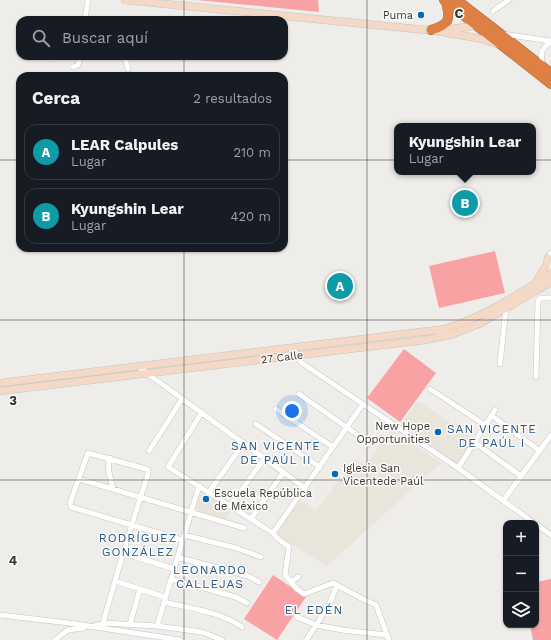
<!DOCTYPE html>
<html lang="es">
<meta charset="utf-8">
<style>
:root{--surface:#171b24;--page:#20242c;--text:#f1f3f6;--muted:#9ea1a6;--line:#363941;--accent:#0169b5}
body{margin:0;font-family:"Work Sans",sans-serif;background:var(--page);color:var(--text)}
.controls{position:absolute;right:12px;bottom:12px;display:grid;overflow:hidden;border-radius:8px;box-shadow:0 1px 3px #0004}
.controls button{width:36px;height:36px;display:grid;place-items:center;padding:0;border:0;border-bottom:1px solid var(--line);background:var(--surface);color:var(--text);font:20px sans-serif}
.you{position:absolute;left:292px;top:411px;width:14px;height:14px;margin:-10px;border:3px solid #fff;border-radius:50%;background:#1a73e8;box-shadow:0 0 0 6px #1a73e833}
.badge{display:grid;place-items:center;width:26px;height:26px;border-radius:50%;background:var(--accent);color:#fff;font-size:13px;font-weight:700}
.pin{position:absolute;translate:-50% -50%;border:2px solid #fff;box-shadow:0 1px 4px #0006}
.popup{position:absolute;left:394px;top:123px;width:142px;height:52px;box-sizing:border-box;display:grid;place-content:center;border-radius:8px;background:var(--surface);filter:drop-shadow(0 1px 3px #0005);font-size:13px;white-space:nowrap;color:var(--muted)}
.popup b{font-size:15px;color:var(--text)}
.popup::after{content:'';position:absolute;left:50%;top:100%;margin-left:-8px;border:8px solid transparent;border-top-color:var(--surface)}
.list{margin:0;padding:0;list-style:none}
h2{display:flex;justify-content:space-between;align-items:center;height:52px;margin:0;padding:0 16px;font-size:17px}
h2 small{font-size:13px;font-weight:400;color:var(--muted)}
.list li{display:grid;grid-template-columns:26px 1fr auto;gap:12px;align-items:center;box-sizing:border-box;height:56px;margin:0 8px 8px;padding:0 8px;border:1px solid var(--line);border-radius:12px}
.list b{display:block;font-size:15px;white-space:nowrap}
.list p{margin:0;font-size:13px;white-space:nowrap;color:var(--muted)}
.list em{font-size:13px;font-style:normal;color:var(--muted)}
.icon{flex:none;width:22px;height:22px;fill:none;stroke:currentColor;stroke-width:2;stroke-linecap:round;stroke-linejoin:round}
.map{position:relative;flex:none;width:551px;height:640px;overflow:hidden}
.search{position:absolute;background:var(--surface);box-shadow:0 1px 3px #0004;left:16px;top:16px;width:272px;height:44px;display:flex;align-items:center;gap:10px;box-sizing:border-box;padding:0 14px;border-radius:12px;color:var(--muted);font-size:15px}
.panel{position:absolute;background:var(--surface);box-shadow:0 1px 3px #0004;left:16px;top:72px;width:272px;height:180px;border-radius:12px}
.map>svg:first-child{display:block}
.built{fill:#eae5da}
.green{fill:#f9a2a4}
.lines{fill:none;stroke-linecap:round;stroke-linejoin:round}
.street-casing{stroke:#c5c4c0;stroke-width:6}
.secondary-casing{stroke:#c5c4c0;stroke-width:8}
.highway-casing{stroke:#a4663f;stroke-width:10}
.street{stroke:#fff;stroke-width:5}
.secondary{stroke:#f5d9c7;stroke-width:7}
.highway{stroke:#de8044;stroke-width:9}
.grid{fill:none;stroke:#383736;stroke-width:1;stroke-opacity:0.55}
.poi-dot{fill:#0169b5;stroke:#fdfbf7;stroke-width:1.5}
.labels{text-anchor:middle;stroke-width:3;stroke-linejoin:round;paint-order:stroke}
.poi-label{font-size:11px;fill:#383736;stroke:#fdfbf7;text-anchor:end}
.street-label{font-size:11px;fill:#383736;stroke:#fdfbf7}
.neighbourhood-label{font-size:12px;letter-spacing:1px;fill:#23598b;stroke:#fdfbf7}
.grid-label{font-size:13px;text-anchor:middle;font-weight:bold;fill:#383736;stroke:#fdfbf7;stroke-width:3;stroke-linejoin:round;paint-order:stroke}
</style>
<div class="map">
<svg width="551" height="640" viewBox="0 0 551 640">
<rect width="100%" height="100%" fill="#efedea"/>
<!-- built -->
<path class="built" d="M418 401 475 439 458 465 401 424Z
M391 430 441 463 327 566 276 535 299 499 316 511 355 459 365 466Z
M200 490 231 509 225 521 192 512Z"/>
<!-- green -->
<path class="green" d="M197 0H318L319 12Z
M495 251 505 293 439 308 429 266Z
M404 349 436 373 400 422 367 398Z
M273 575 306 597 277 640 244 619Z
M551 579V640H533L530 625H536V584L537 582Z"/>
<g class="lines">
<defs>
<path id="street" d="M493 11 509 0
M85 20 88 0
M503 34 551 41
M122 56 126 61 128 69
M51 59 52 56
M542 65C541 52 540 50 551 42
M73 67 78 65 80 56
M551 253 548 258 551 266
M294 348 297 357 302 363 458 468 534 523
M500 364 506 308
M137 366 305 488
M536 377 538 301 541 298H551
M430 389 485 425
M299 394 372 445
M276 409 333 447
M202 412 168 467 273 533 277 538 289 547 285 575 297 589 304 594 333 583 361 598 376 605 389 640
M495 418 540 451
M256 424 320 467
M474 442 521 476
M149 451 182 399
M110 458C106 468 111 479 113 489
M458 468 495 410
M79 479 244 528
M209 492 243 444
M503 501 551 435
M230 506 264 459
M251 519 283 473
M536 524 551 535
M273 533 363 404
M184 535 236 548 261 557
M123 553 174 569
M177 557 248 576 259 582
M171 579 236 597 247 603
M115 581 165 597
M291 582 298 577
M164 602C188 608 222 612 242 627
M0 615 69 623 180 640
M297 617 316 625 342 630 386 635
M103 623C117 573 132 523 148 474V470L146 469 88 453 70 503 71 507 182 540
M130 624 140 589
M157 626 199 486
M91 627 103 623 157 626 202 632 222 640
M307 639 329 605 337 585
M55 640 68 630 84 628"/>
<path id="secondary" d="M125 0 436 31 483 39 497 44
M444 30 479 25
M537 281 547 264 548 258
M0 383 445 329C483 317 517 295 551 274
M0 391 425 340 453 334 481 323 551 282"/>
<path id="highway" d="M444 0 551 84
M457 0 551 73
M431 30C449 24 451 21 446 2"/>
</defs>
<!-- street casing -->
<use href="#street" class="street-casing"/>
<!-- secondary casing -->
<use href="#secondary" class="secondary-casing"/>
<!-- highway casing -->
<use href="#highway" class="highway-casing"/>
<!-- street -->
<use href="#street" class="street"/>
<!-- secondary -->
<use href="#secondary" class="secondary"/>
<!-- highway -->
<use href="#highway" class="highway"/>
</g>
<!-- grid -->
<path class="grid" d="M184 0V20M367 0V640M184 56V76M0 160H20M284 160H551M184 248V640M0 320H551M0 480H551"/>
<!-- markers -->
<g class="poi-dot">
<circle cx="421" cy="15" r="4"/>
<circle cx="438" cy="432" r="4"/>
<circle cx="335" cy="474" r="4"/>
<circle cx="206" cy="499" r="4"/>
</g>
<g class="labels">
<!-- poi labels -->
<g class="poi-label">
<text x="413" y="19">Puma</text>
<text x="430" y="430">New Hope<tspan x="430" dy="13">Opportunities</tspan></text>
<text x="343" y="472" text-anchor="start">Iglesia San<tspan x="343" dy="13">Vicentede Paúl</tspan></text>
<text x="214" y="497" text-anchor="start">Escuela República<tspan x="214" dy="13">de México</tspan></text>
</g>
<!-- street labels -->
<g class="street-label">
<text transform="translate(282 357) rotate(-7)" y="4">27 Calle</text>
</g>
<!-- neighbourhood labels -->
<g class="neighbourhood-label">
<text x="492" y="433">SAN VICENTE<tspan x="492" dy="14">DE PAÚL I</tspan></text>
<text x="276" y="450">SAN VICENTE<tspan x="276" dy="14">DE PAÚL II</tspan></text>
<text x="138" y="542">RODRÍGUEZ<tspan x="138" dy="14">GONZÁLEZ</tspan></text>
<text x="210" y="574">LEONARDO<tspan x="210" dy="14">CALLEJAS</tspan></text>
<text x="314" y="614">EL EDÉN</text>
</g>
</g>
<g class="grid-label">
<text x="459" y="18">C</text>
<text x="13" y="405">3</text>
<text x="13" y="565">4</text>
</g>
</svg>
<div class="controls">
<button>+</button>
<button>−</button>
<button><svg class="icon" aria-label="layers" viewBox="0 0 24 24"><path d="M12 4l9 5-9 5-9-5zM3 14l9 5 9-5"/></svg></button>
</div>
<div class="you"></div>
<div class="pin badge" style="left:340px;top:286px;background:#0f9aa8">A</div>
<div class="pin badge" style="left:465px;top:203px;background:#0f9aa8">B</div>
<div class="popup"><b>Kyungshin Lear</b>Lugar</div>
<div class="search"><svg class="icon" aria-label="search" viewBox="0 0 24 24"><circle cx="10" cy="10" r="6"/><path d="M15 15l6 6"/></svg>Buscar aquí</div>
<section class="panel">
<h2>Cerca<small>2 resultados</small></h2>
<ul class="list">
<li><span class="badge" style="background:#0f9aa8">A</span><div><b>LEAR Calpules</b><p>Lugar</p></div><em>210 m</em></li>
<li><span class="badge" style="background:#0f9aa8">B</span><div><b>Kyungshin Lear</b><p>Lugar</p></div><em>420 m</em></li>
</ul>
</section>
</div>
